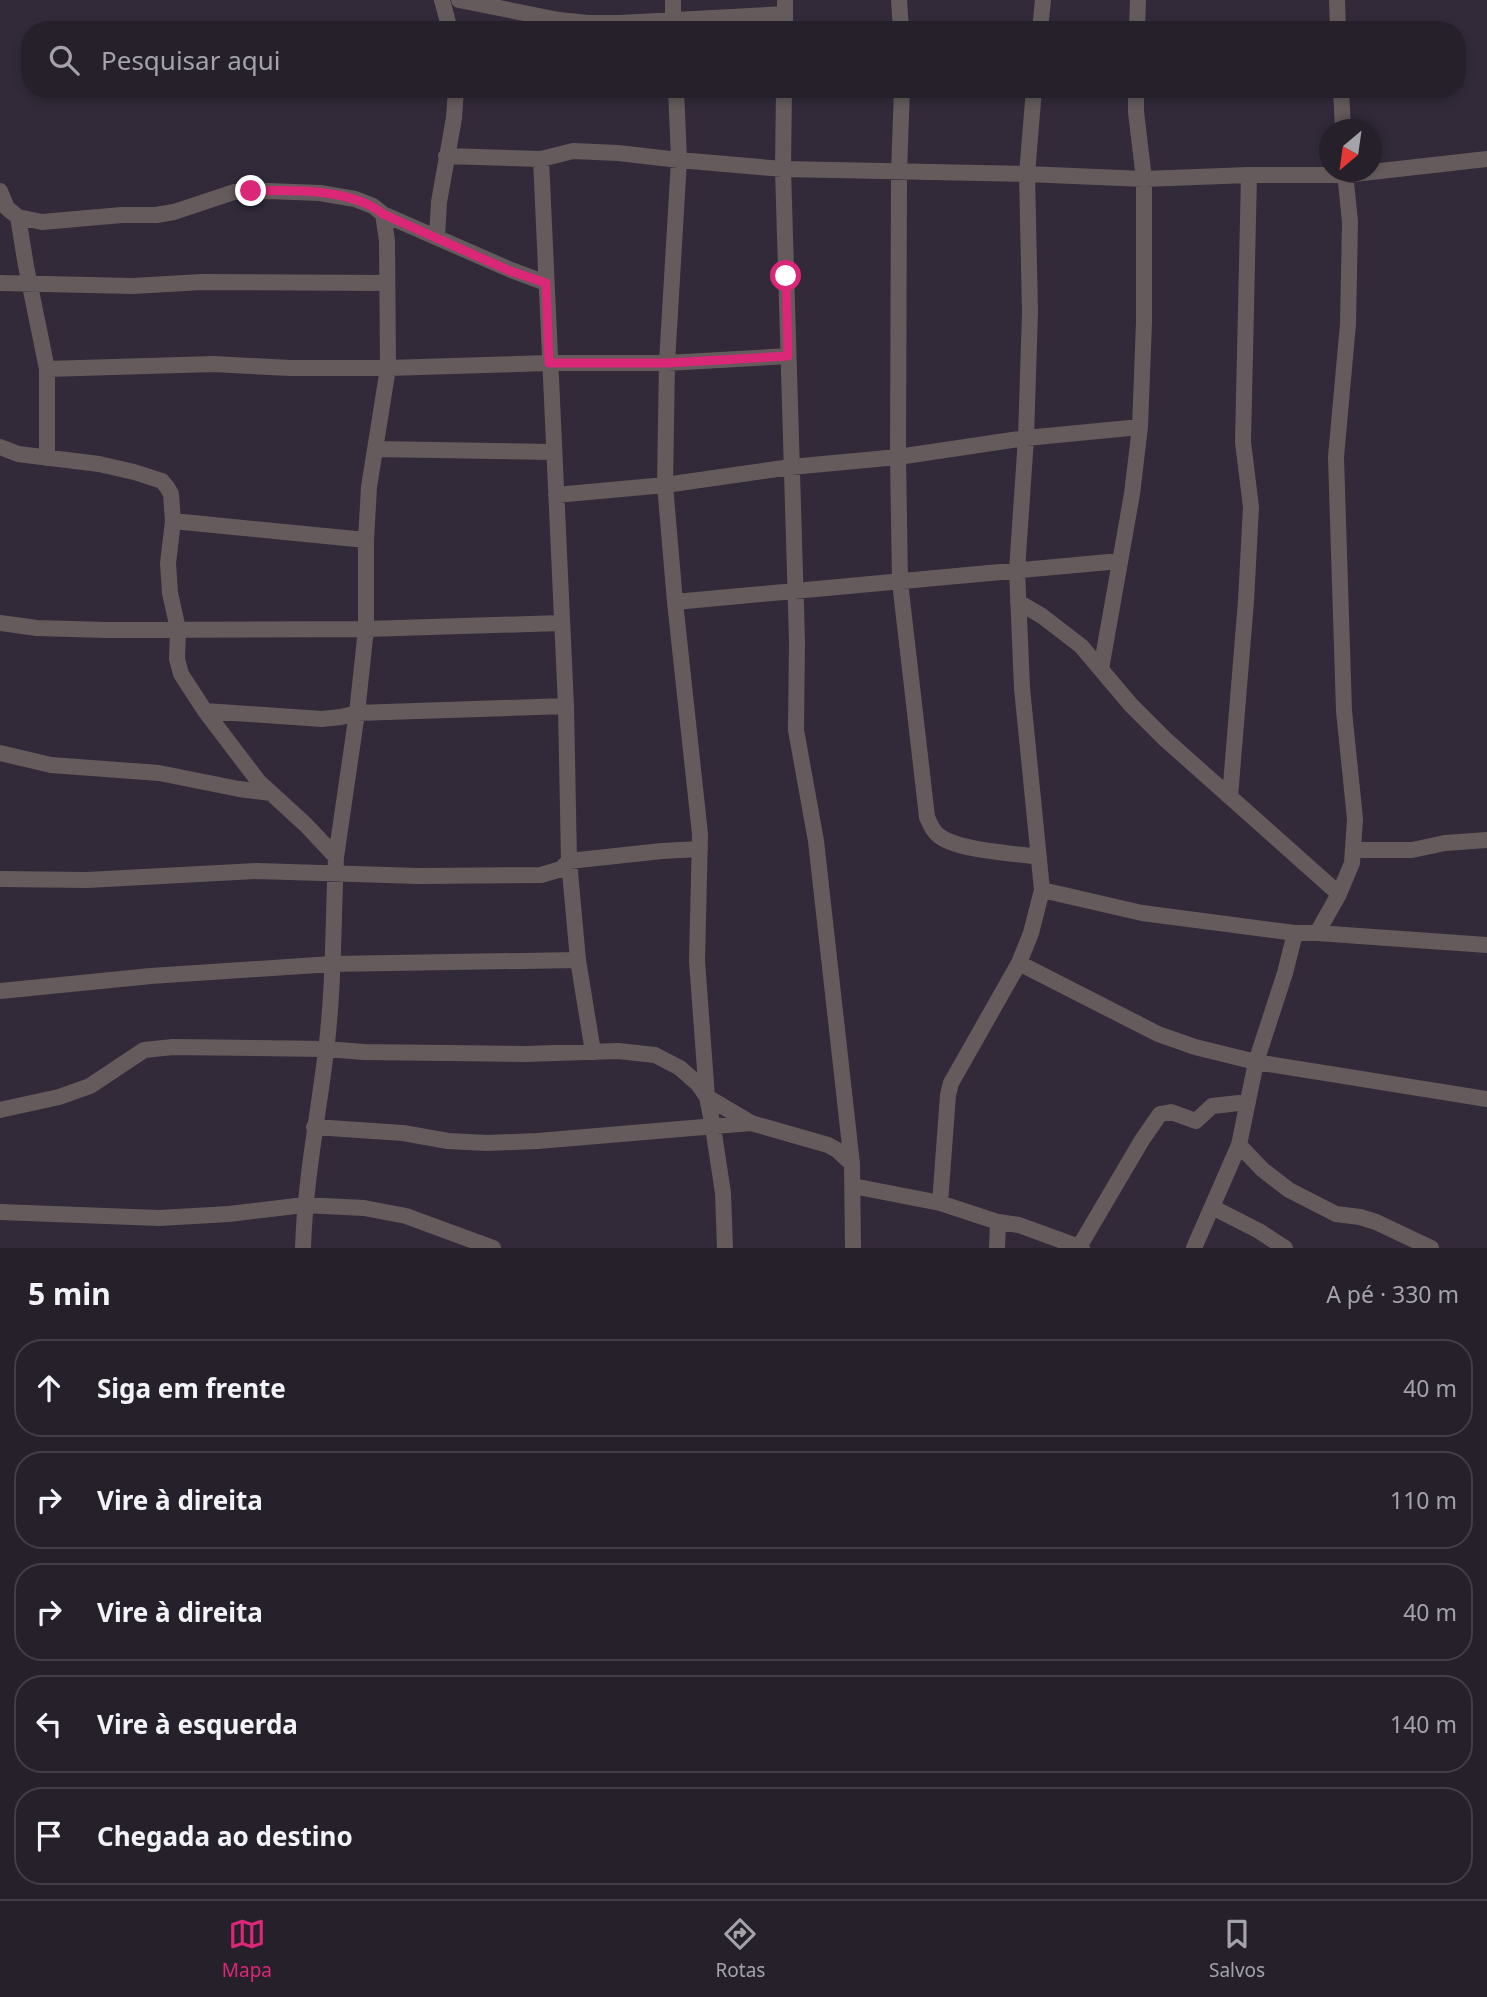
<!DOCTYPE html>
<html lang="pt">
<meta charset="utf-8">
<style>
:root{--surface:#26202b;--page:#322d37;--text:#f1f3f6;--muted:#a4a3a9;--line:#423e47;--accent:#db2777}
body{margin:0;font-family:"Noto Sans",sans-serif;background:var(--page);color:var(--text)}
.compass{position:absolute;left:1319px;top:119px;width:63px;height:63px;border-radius:50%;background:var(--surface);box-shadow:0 4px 10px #0003;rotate:209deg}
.stop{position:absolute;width:21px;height:21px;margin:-16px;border:5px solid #db2777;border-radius:50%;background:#fff}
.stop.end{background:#db2777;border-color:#fff;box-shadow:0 2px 7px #0008}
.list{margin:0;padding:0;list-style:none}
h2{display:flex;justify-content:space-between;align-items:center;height:91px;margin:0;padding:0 28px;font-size:30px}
h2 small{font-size:23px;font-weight:400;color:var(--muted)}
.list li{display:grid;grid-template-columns:46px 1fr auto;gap:21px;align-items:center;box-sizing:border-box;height:98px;margin:0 14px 14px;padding:0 14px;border:2px solid var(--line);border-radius:28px}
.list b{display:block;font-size:26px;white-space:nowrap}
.list em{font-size:23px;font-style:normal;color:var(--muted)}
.icon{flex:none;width:38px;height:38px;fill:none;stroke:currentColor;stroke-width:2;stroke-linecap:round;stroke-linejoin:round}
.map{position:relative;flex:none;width:1487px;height:1248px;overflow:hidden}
.search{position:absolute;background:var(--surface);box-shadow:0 4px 10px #0003;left:21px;right:21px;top:21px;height:77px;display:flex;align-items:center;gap:18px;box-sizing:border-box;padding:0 24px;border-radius:28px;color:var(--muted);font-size:26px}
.sheet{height:651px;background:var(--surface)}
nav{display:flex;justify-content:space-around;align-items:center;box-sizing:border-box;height:98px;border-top:2px solid var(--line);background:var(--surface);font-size:19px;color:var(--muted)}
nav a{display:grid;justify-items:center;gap:4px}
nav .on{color:var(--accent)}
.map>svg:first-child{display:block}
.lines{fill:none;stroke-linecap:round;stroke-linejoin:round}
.minor{stroke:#655b5c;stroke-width:16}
.route{stroke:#db2777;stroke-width:9}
</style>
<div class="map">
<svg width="1487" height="1248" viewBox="0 0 1487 1248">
<rect width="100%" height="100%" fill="#322a39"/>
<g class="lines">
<!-- minor -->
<path class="minor" d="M442 0 450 30
M459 0 559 20 588 23H620L785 14
M899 0 901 30
M1337 0 1338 30
M673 27V0
M785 30V0
M1040 30 1043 0
M1137 30 1138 0
M676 89 679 160 667 363 665 485 675 602 700 834 697 961 707 1097 713 1127 723 1193 725 1248
M784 89 783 169 797 641 796 730 816 841 852 1164 853 1248
M902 89 899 172 898 457 900 582 927 817C930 824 932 830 938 835 957 851 1013 853 1039 857
M1341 89 1343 130
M446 156 541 159 573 151 618 153 679 160 783 169 1027 174 1144 179 1249 175H1345L1487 159
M541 159 566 706 569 861 578 960 593 1052
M0 191 7 208 18 217 42 222 122 215H156L174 212 234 192 268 191 320 193 355 199 373 206 383 214 511 270 546 283
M18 217 26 266 47 369V458
M437 237 439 202 454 118 456 89
M0 283 133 286 202 282 386 283
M47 369 213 364 290 368H388L549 363H667L788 356
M0 447 18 454 99 464 134 472 162 481 167 487 171 494 173 521 168 563 170 593 178 629 177 659 181 674 205 711 259 782 306 825 336 857C333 922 334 987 326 1051 318 1117 305 1181 303 1248
M375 449 554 452
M556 495 665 485 791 467 898 457 1026 438 1140 427
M173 521 366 540
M675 602 1120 561
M1018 602 1042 616 1081 646 1131 705 1165 739 1339 894
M0 623 37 628 106 630 366 629 561 623
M1101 669 1132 494 1140 427 1144 322V179L1136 112V89
M205 711 322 719 341 717 357 713 566 706
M0 753 51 765 159 773 239 789 271 793
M1230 797 1246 601 1251 507 1243 442 1249 175
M1353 850H1412L1445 843 1487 840
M336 857 357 713 366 629V540L369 487 388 368 387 241 383 214
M0 879 87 880 257 871 419 876 541 875 561 869 569 861 662 851 700 849
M1042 890 1142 913 1295 933
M1317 933 1487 945
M1019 963 1158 1034 1195 1047 1256 1062 1487 1099
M0 991 151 976 332 964 578 960
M0 1110 59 1097 90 1086 144 1050 173 1047 326 1049 364 1052 524 1054 618 1051 655 1055 680 1068 698 1084 707 1097 751 1123 828 1145 837 1150 852 1164
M314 1127 403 1133 448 1141 487 1143 538 1141 751 1123
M1239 1145 1263 1170 1289 1190 1336 1214 1360 1217 1376 1222 1431 1248
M853 1186 940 1203 998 1222 1019 1225 1082 1248
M940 1203 948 1095 951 1083 1019 963 1031 933 1042 890 1022 688 1017 570 1026 438 1030 312 1027 174 1034 89
M1212 1207 1259 1231 1285 1248
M0 1212 159 1218 229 1214 304 1205 364 1208 406 1216 493 1248
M1079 1247 1142 1140 1160 1114 1171 1112 1196 1121 1212 1106 1248 1102
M997 1248 998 1222
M1194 1248 1239 1145 1256 1062 1285 973 1295 933H1317L1339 894 1352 863 1355 819 1344 711 1336 457 1348 324 1350 222 1345 172"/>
</g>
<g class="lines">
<!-- route -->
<path class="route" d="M251 191C290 190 352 188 383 214L510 271 546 283 549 363H667L788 356 786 276"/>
</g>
</svg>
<svg class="compass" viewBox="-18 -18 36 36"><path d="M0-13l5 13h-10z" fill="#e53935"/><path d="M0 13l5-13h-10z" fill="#a4a3a9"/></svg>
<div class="stop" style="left:786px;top:276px"></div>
<div class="stop end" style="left:251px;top:191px"></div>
<div class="search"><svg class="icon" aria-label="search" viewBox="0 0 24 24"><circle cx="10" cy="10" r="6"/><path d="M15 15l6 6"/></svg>Pesquisar aqui</div>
</div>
<section class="sheet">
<h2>5 min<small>A pé · 330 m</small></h2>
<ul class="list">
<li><svg class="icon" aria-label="ahead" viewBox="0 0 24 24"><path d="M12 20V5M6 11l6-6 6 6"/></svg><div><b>Siga em frente</b></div><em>40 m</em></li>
<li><svg class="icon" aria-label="right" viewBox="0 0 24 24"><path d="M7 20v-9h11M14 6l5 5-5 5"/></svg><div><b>Vire à direita</b></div><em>110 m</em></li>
<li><svg class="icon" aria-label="right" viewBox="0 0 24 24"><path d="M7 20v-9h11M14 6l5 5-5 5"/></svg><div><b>Vire à direita</b></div><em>40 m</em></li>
<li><svg class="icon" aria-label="left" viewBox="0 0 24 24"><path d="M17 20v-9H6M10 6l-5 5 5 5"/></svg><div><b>Vire à esquerda</b></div><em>140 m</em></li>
<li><svg class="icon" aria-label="arrive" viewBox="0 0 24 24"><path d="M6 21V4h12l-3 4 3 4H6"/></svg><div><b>Chegada ao destino</b></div></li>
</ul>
</section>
<nav>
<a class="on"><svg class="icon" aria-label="map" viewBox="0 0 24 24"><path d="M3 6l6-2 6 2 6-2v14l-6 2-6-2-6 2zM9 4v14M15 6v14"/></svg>Mapa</a>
<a><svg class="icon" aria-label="directions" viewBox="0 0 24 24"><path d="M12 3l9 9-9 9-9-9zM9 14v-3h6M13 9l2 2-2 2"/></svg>Rotas</a>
<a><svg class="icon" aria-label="saved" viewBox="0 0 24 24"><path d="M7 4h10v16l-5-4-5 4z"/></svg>Salvos</a>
</nav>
